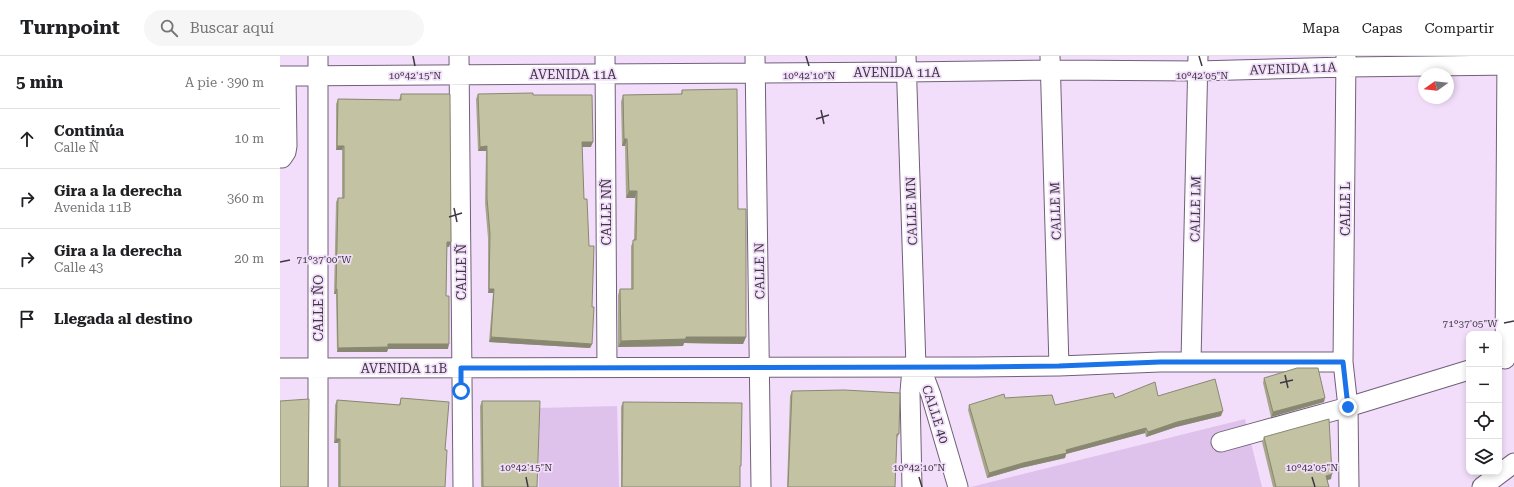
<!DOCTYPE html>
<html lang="es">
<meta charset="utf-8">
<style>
:root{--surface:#fff;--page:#f6f6f6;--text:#202124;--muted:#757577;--line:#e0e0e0}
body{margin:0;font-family:"Roboto Serif",serif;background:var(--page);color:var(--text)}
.controls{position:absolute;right:12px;bottom:12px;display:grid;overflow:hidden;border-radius:8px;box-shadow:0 2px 6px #0003}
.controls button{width:36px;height:36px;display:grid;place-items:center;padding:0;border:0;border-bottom:1px solid var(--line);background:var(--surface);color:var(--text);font:20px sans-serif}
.compass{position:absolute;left:1138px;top:12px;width:36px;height:36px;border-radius:50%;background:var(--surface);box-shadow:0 2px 6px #0003;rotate:255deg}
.stop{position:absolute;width:12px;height:12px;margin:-9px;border:3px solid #1a73e8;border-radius:50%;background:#fff}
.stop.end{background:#1a73e8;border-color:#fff;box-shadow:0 1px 4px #0008}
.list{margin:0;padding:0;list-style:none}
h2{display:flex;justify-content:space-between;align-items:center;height:52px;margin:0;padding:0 16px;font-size:17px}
h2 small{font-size:13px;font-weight:400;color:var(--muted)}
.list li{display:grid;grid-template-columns:26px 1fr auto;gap:12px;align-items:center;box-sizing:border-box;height:60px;padding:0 16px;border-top:1px solid var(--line)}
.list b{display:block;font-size:15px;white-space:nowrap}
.list p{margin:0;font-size:13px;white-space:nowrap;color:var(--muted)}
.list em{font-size:13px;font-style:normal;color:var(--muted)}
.icon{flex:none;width:22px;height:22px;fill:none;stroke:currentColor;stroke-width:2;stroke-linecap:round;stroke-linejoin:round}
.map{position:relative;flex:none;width:1234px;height:431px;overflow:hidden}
header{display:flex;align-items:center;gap:24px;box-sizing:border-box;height:56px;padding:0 20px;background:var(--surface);border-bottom:1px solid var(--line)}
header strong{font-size:19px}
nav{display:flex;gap:22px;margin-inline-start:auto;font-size:14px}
.search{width:280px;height:36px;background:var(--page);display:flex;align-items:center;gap:10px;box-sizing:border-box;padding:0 14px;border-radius:22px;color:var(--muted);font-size:15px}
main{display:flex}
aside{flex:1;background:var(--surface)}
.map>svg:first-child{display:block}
.green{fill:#dfc2eb}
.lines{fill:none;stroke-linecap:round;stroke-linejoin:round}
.minor-casing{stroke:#716078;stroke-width:21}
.minor{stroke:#fff;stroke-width:19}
.wall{fill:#a8a78c}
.shaded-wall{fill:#888872}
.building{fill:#c3c2a3;stroke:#888872}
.route{stroke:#1a73e8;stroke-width:5}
.ticks{fill:none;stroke:#3f3742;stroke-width:1.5}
.labels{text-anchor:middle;stroke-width:3.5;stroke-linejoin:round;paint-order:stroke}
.street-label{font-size:13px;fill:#3f3742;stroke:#f2defa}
.ticks-label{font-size:10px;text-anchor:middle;fill:#3f3742;stroke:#f2defa;stroke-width:3.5;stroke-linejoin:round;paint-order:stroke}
</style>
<header>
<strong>Turnpoint</strong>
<div class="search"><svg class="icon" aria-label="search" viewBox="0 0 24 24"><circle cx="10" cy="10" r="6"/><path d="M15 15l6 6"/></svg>Buscar aquí</div>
<nav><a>Mapa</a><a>Capas</a><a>Compartir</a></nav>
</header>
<main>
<aside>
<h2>5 min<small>A pie · 390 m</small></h2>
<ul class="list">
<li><svg class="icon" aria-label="ahead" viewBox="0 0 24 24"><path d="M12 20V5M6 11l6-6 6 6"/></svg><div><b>Continúa</b><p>Calle Ñ</p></div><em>10 m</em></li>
<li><svg class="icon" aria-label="right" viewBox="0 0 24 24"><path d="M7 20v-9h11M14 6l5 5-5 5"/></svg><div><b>Gira a la derecha</b><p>Avenida 11B</p></div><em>360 m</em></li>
<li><svg class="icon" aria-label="right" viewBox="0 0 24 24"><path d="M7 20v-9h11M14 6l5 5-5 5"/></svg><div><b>Gira a la derecha</b><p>Calle 43</p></div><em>20 m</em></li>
<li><svg class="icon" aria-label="arrive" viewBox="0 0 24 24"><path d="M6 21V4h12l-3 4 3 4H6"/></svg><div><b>Llegada al destino</b></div></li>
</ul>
</aside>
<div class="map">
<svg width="1234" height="431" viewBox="0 0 1234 431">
<rect width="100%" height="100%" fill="#f2defa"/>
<!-- green -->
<path class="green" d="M337 350 339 431H259L257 352Z
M965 363 982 431H691Z"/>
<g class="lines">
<defs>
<path id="minor" d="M38 0V431
M179 0 183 431
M325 0 327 311
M475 0 481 431
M626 0 636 311 631 324 630 336 632 431
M770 0 779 310
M1066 0 1063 306 1068 351 1069 431
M0 20 626 16 771 14 918 15 1066 11 1234 9
M0 102H2L6 96 7 90 6 20
M1225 303 1227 0
M911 305 918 0
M636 311 645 323 651 339 678 431
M0 312 696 311 779 310 880 306H1063
M941 386 1068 351 1189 314
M1202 431 1234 407"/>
</defs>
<!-- minor casing -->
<use href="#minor" class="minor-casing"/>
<!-- minor -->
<use href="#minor" class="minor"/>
</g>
<!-- wall -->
<path class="wall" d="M402 34 458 153 466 281 463 288 404 287 403 290 338 291V239L340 233H351V190L354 184 355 142H346L345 90H342L341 46 343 39 401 38Z
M121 38 169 191H167L166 240 168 293H108L107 296H57L56 238H54L56 146 58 142H62V94H56V48L58 43 119 44Z
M198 38 253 39 311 91H302L304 143 312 251V288L310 292 209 286 213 237H208V182L205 147 206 95H198L196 43Z
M984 322 1044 346 991 361 983 327Z
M512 335 619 378 617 382 615 431H507L510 340Z
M878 340 941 360 896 371 866 381 865 377 786 398 785 402 741 412 707 422 688 354 689 349 725 342 775 349Z
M121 342 165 394V431H58V387H54L55 349 57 344 119 349Z
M202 345 257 431H201L200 350Z
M343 346 460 414V431H341V351Z
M984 381 1051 423 1047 424 1049 431H993L982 386Z"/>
<!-- shaded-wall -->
<path class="shaded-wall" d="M344 83H347L345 90H342Z
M302 86H313L311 91H300Z
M57 90H64L62 94H56Z
M207 90 206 95H198L200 91Z
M349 135H357L355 142H346Z
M167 186H171L169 191H165Z
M56 233H57L56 238H54Z
M209 233H214L213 237H208Z
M211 281 312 288 310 292 209 286Z
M406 281H466L463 288 404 287 403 290 338 291 341 285Z
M108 288H169L168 293H108L107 296H57L58 292Z
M1045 342 1044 346 991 361 993 356Z
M943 355 941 360 896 371 866 381 868 376 897 366Z
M866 372 865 377 786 398 785 402 741 412 707 422 709 417 786 394Z
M56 383H60L58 387H54Z
M1052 418 1051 423 1044 425 1046 420Z"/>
<!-- building -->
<path class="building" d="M457 33 458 153H466V281H406V283L341 285 340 233H353V184H356L357 135H349L347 83H344L343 39 402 38V34Z
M253 37V39H312L313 86H302L304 143H307L309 190H314L312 251H314L312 288 211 281 214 233H209L210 178 207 142V90L200 91 198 38Z
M121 38H170L171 186H167L166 240H169V288H108V291L58 292 57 233H56L58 142H64V90H57L58 43 121 44Z
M1017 312H1038L1045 342 993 356 984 322Z
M935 323 943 355 897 366 868 376 866 372 786 394 787 397 743 407 709 417 689 349 724 338 725 342 772 339 775 349 833 337 835 342 875 326 878 340Z
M564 334 620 337 619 378H617L615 431H508L512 335Z
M121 342 169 346 165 394H167L165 431H60V383H56L57 344 120 349Z
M29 343 28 431H0V345Z
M202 345H260L257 431H203Z
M343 346 462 347 461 410H460V431H342Z
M1049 363 1052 418 1046 420 1049 431H996L984 381Z"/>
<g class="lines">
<!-- route -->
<path class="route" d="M181 335V312L696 311 779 310 880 306H1063L1068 351"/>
</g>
<!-- ticks -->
<path class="ticks" d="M133 0 135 10M526 0 529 10M919 0 922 10M541 54 544 68M536 63 549 59M174 152 177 166M169 161 182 157M0 206 10 204M1224 267 1234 265M1005 319 1008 332M1000 327 1013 324M246 421 248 431M639 421 642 431M1032 421 1035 431"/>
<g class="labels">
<!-- street labels -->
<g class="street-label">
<text transform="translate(1013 12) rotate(-2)" y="5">AVENIDA 11A</text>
<text x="617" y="21">AVENIDA 11A</text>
<text x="293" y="23">AVENIDA 11A</text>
<text transform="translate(915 153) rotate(-89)" y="5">CALLE LM</text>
<text transform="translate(1065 153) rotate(-90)" y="5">CALLE L</text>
<text transform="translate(631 155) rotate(-92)" y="5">CALLE MN</text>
<text transform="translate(775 155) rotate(-92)" y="5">CALLE M</text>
<text transform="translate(326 156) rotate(-90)" y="5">CALLE NÑ</text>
<text transform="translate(479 215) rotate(-91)" y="5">CALLE N</text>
<text transform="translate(181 216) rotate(-90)" y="5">CALLE Ñ</text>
<text transform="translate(38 252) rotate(-90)" y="5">CALLE ÑO</text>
<text x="124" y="317">AVENIDA 11B</text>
<text transform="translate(656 358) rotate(72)" y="5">CALLE 40</text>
</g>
</g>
<g class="ticks-label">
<text x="529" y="23">10°42'10"N</text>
<text x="922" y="23">10°42'05"N</text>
<text x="135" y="23">10°42'15"N</text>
<text x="44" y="207">71°37'00"W</text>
<text x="1190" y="271">71°37'05"W</text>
<text x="246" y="415">10°42'15"N</text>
<text x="639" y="415">10°42'10"N</text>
<text x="1032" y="415">10°42'05"N</text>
</g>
</svg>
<div class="controls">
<button>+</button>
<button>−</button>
<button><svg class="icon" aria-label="locate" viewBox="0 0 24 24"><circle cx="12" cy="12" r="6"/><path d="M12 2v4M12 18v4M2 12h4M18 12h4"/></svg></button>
<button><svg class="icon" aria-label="layers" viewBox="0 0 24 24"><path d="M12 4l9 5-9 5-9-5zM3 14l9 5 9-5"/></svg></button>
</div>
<svg class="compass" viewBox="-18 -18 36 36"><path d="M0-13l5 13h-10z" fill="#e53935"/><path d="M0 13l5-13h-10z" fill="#757577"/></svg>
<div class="stop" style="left:181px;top:335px"></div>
<div class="stop end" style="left:1068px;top:351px"></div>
</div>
</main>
